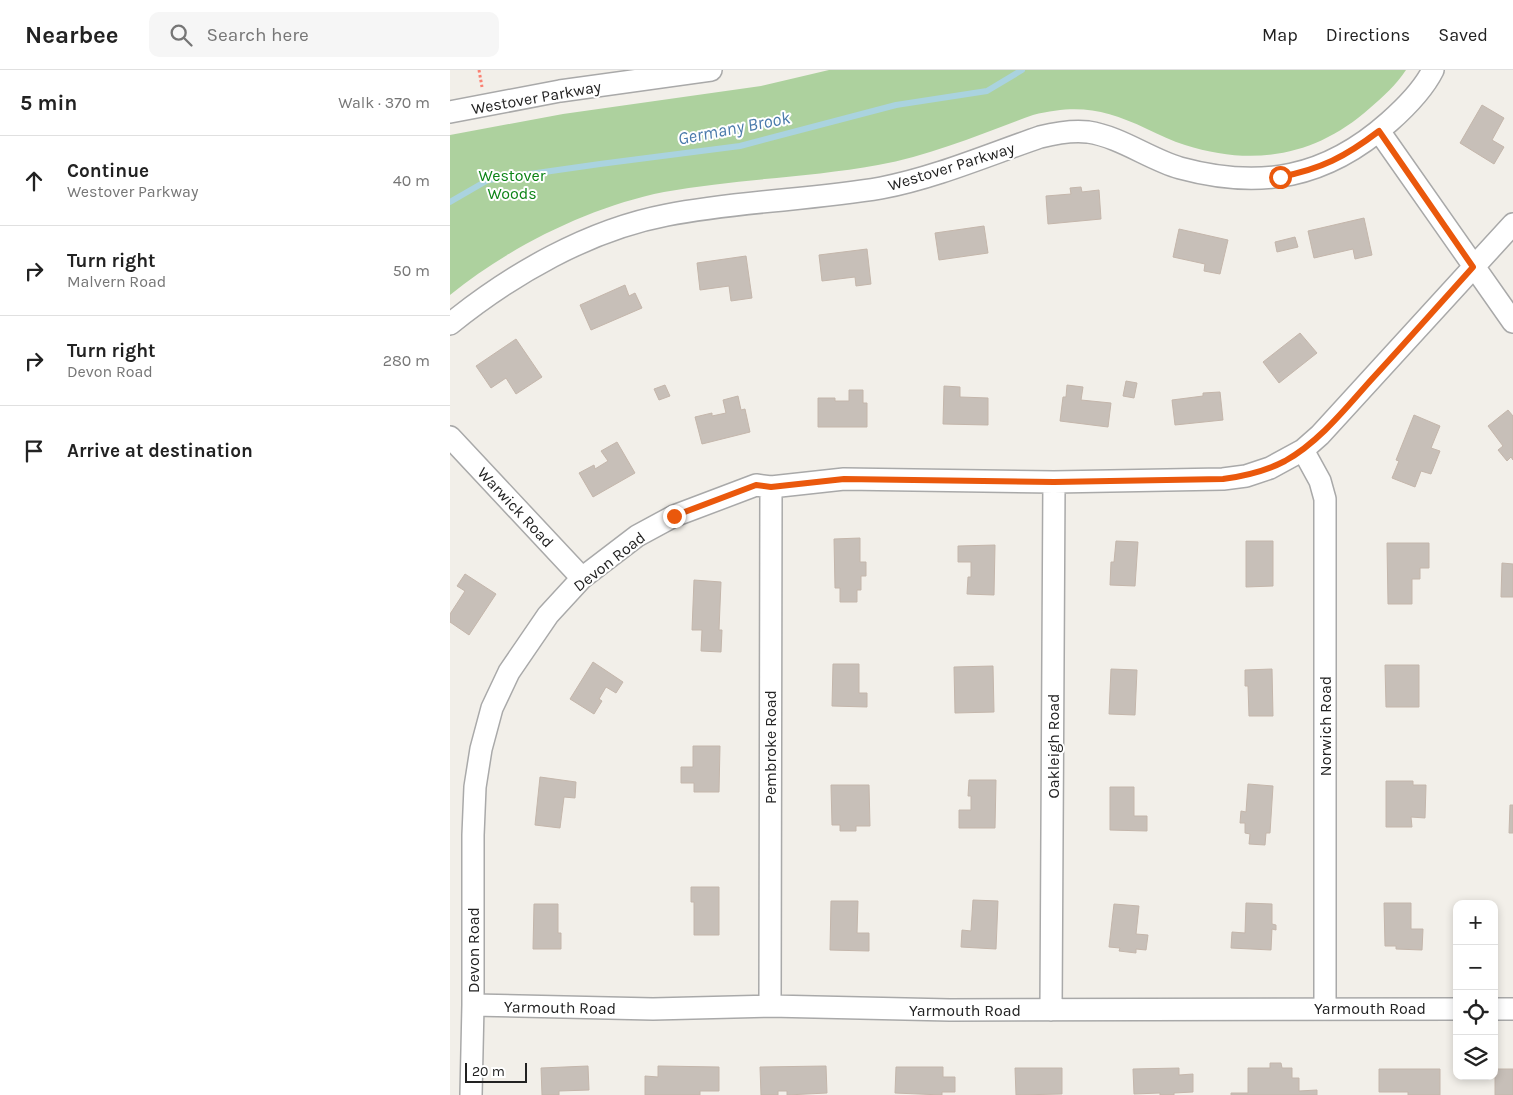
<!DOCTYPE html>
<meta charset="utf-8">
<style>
:root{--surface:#fff;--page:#f6f6f6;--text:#222;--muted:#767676;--line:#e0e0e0}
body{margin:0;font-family:Karla,sans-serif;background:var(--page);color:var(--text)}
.controls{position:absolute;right:15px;bottom:15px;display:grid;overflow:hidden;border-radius:10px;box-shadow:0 2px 8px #0003}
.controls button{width:45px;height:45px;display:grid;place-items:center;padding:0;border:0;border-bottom:1px solid var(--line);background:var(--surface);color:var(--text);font:25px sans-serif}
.scale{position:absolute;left:15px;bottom:12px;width:62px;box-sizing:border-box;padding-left:5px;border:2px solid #222;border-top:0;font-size:14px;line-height:18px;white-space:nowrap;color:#222;-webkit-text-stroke:4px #fff;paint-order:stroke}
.stop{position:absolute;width:15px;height:15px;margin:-11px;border:4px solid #ea580c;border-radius:50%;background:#fff}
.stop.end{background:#ea580c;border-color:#fff;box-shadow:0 1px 5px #0008}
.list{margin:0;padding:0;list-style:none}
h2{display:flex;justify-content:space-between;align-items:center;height:65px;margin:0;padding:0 20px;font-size:21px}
h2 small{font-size:16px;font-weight:400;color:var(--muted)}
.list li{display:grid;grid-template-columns:32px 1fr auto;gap:15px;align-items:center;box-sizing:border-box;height:90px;padding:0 20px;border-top:1px solid var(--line)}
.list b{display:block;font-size:19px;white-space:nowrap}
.list p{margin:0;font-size:16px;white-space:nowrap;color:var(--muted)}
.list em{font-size:16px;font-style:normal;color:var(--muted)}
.icon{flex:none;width:28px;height:28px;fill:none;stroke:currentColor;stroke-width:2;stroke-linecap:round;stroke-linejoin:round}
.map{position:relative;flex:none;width:1063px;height:1025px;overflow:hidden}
header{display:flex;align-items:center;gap:30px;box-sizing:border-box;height:70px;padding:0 25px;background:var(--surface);border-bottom:1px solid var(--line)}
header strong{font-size:24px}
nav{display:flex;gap:28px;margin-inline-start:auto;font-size:18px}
.search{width:350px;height:45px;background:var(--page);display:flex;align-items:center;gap:12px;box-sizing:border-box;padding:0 18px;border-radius:10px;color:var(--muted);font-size:19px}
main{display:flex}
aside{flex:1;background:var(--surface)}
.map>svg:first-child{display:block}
.forest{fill:#add19e}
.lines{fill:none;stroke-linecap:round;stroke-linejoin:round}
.stream{stroke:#aad3df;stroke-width:6}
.building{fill:#c7bfb8;stroke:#c4b6ab}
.minor-casing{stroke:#a9a9a9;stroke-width:24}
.path{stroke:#fa8072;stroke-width:3;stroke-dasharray:2.5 2.5;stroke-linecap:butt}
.minor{stroke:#fff;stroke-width:21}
.route{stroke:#ea580c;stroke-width:6}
.labels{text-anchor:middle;stroke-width:4;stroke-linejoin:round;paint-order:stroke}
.street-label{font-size:16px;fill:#222;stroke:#fff}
.park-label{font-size:16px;fill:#0c8416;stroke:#fff}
.water-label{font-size:18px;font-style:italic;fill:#4a7aab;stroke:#fff}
</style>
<header>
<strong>Nearbee</strong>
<div class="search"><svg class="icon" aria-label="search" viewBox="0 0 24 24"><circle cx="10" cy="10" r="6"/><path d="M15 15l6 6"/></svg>Search here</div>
<nav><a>Map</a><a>Directions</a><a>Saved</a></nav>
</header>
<main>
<aside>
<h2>5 min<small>Walk · 370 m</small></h2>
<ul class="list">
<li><svg class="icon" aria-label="ahead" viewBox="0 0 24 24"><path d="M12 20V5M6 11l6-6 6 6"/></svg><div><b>Continue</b><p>Westover Parkway</p></div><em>40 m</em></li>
<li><svg class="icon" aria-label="right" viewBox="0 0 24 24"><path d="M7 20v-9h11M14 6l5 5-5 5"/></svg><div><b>Turn right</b><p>Malvern Road</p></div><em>50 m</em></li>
<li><svg class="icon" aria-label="right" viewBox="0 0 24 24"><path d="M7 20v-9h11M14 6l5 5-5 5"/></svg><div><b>Turn right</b><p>Devon Road</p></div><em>280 m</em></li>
<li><svg class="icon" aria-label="arrive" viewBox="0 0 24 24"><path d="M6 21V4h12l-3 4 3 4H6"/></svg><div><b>Arrive at destination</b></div></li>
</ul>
</aside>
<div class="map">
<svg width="1063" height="1025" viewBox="0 0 1063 1025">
<rect width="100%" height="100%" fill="#f2efe9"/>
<!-- forest -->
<path class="forest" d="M379 0H956C946 15 933 27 920 38 866 86 804 97 735 75 722 71 710 65 697 59 655 39 628 34 583 45 533 63 480 86 428 95 357 108 284 109 214 122 139 137 59 177 0 225V65L113 44 311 16Z"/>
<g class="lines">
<!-- stream -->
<path class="stream" d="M0 132 38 110 150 94 290 76 446 35 537 21 572 0"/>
</g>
<!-- building -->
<path class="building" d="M1032 35 1054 48 1042 70 1054 77 1044 94 1010 73Z
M631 117 632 122 649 120 651 149 598 154 596 126 621 124 620 118Z
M914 148 922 185 905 189 903 179 864 188 858 161Z
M534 156 538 183 489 190 485 163Z
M729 159 778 170 770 204 754 201 755 194 723 187Z
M845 167 848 177 827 182 825 172Z
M417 179 421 214 406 216 405 207 372 211 369 185Z
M296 186 302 228 281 231 279 216 250 220 247 193Z
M175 215 179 226 185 223 192 238 141 260 130 235Z
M850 263 867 283 829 313 813 292Z
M66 269 92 307 66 324 56 308 41 318 26 296Z
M676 311 687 313 684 328 673 326Z
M215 315 220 326 209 330 204 319Z
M617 315 633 317 631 330 661 333 658 357 610 351 613 327H616Z
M494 316 510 317V327L538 328V355L493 354Z
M399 320H413V333H417V357H368V328H385V331H399Z
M770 322 773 350 725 355 722 330 753 326V323Z
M288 326 291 340 295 339 300 362 252 374 245 347 262 343V346L276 343 273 330Z
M1058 340 1063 346V390L1061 387 1057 391 1048 380 1053 376 1038 356Z
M964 345 990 356 981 378 990 381 981 404 971 401 965 417 942 408 949 391 946 390Z
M167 372 185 403 143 427 129 403 144 395 145 399 158 391 151 381Z
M410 468V492H416V506H411V520H407V532H390V518H385L384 469Z
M666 471 688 472 685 516 660 515 661 492H664Z
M796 471H823V516L796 517Z
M937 473H979V498H970V509H962V534H938Z
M545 475 544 525 517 524 518 507H521V492H508V476Z
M1052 493 1063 494V527H1051Z
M15 504 46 524 19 565 0 552V544L15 521 7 516Z
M244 510 271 512 269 560H272L271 582 251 581 252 560H242Z
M143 592 173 612 166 623 156 617 149 629 152 631 144 644 120 629Z
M383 594H409V623H417V637L382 636Z
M935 595H969V637H936Z
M543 596 544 642 505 643 504 597Z
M661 599 687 600 685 645 659 644Z
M822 599 823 646H799L798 616H795V600Z
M243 676H270L269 722H244V713H231V697H243Z
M90 707 126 712 125 728 114 727 110 758 85 755Z
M519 710H546L545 758H509V740H521V726H518Z
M936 711H963V715H976L975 748 961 747 962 757H936Z
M798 714 823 716 820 763H816L815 775 799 774 800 764 795 763V753H790L791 741 796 742Z
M381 715H419L420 756H406V761H390V755H382Z
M660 717H684V746H697V761L660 760Z
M1060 735H1063V763H1059Z
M241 817H269V865H244V832H241Z
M523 830 548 831 546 879 511 877 512 860 521 861Z
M381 831H408L407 863H419V881L380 880Z
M796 833 822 834V854L826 855V860L822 859 821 880 781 878 782 862 795 863Z
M934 833H961V859H973L972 880 946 879V876H935Z
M84 834H108V863H111V879H83Z
M664 834 689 836 686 864 698 865 696 880 686 879V883L669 881 670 878 659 877Z
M820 993H831L832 998H842V1008H849V1021L867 1020V1025H781V1023H798V998H820Z
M138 996 139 1020 109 1021V1025H92L91 998Z
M208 996 269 997V1021H250V1025H195V1006L208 1007Z
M376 996 377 1023 337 1025V1021H328V1025H311L310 997Z
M446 997H493V1007H505V1022H492V1025L445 1023Z
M565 998H612V1024L566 1025Z
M729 998V1005L743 1004V1022L724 1023V1025H710V1023L684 1024 683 999Z
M929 999H990V1025H958V1022H929Z
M1045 999H1063V1025H1045Z"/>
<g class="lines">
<defs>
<path id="minor" d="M0 42 110 21 261 0
M929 61 1063 252
M0 254C62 204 138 160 217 145 288 131 361 130 431 118 484 108 538 85 590 67 606 63 622 60 638 62 671 67 699 89 730 98 811 120 876 108 939 52 956 37 973 20 983 0
M0 367 132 508
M853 380 870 411 875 429V938
M23 935 203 939 320 936 500 940 1007 939
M320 936 321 417
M1044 939H1063
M601 940 604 412
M21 1025 23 935V765L25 717 31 679 42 638 59 602 98 545 132 508 187 466 224 446 306 415 321 417 394 409 604 412 773 409 796 406 820 398 853 380 870 365 1063 154"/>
</defs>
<!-- minor casing -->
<use href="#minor" class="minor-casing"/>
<!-- path -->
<path class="path" d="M29 0 32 17"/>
<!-- minor -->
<use href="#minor" class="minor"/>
</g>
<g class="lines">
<!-- route -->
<path class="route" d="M224 446 306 415 321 417 394 409 604 412 773 409C795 406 816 401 835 391 869 372 895 339 921 310 955 273 989 235 1023 197L929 61C895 87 871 99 830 107"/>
</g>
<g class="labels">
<!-- street labels -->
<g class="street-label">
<text transform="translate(86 27) rotate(-10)" y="6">Westover Parkway</text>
<text transform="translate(501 96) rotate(-17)" y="6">Westover Parkway</text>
<text transform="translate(66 437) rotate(47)" y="6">Warwick Road</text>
<text transform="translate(159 491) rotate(-38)" y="6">Devon Road</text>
<text transform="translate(875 656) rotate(-90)" y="6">Norwich Road</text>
<text transform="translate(603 676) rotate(-90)" y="6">Oakleigh Road</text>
<text transform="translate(320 677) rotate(-90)" y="6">Pembroke Road</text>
<text transform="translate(23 880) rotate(-90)" y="6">Devon Road</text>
<text transform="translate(110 937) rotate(1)" y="6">Yarmouth Road</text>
<text x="920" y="944">Yarmouth Road</text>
<text x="515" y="946">Yarmouth Road</text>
</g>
<!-- park labels -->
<g class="park-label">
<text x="62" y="111">Westover<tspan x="62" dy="18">Woods</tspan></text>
</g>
<!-- water labels -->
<g class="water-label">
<text transform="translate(284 58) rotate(-11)" y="6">Germany Brook</text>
</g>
</g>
</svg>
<div class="controls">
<button>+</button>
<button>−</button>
<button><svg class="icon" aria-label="locate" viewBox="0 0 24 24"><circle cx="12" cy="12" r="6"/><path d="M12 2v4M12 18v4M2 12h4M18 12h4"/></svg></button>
<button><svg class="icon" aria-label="layers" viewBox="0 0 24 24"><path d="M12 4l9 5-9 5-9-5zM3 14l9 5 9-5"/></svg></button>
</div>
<div class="scale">20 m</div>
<div class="stop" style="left:830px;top:107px"></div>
<div class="stop end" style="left:224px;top:446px"></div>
</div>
</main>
